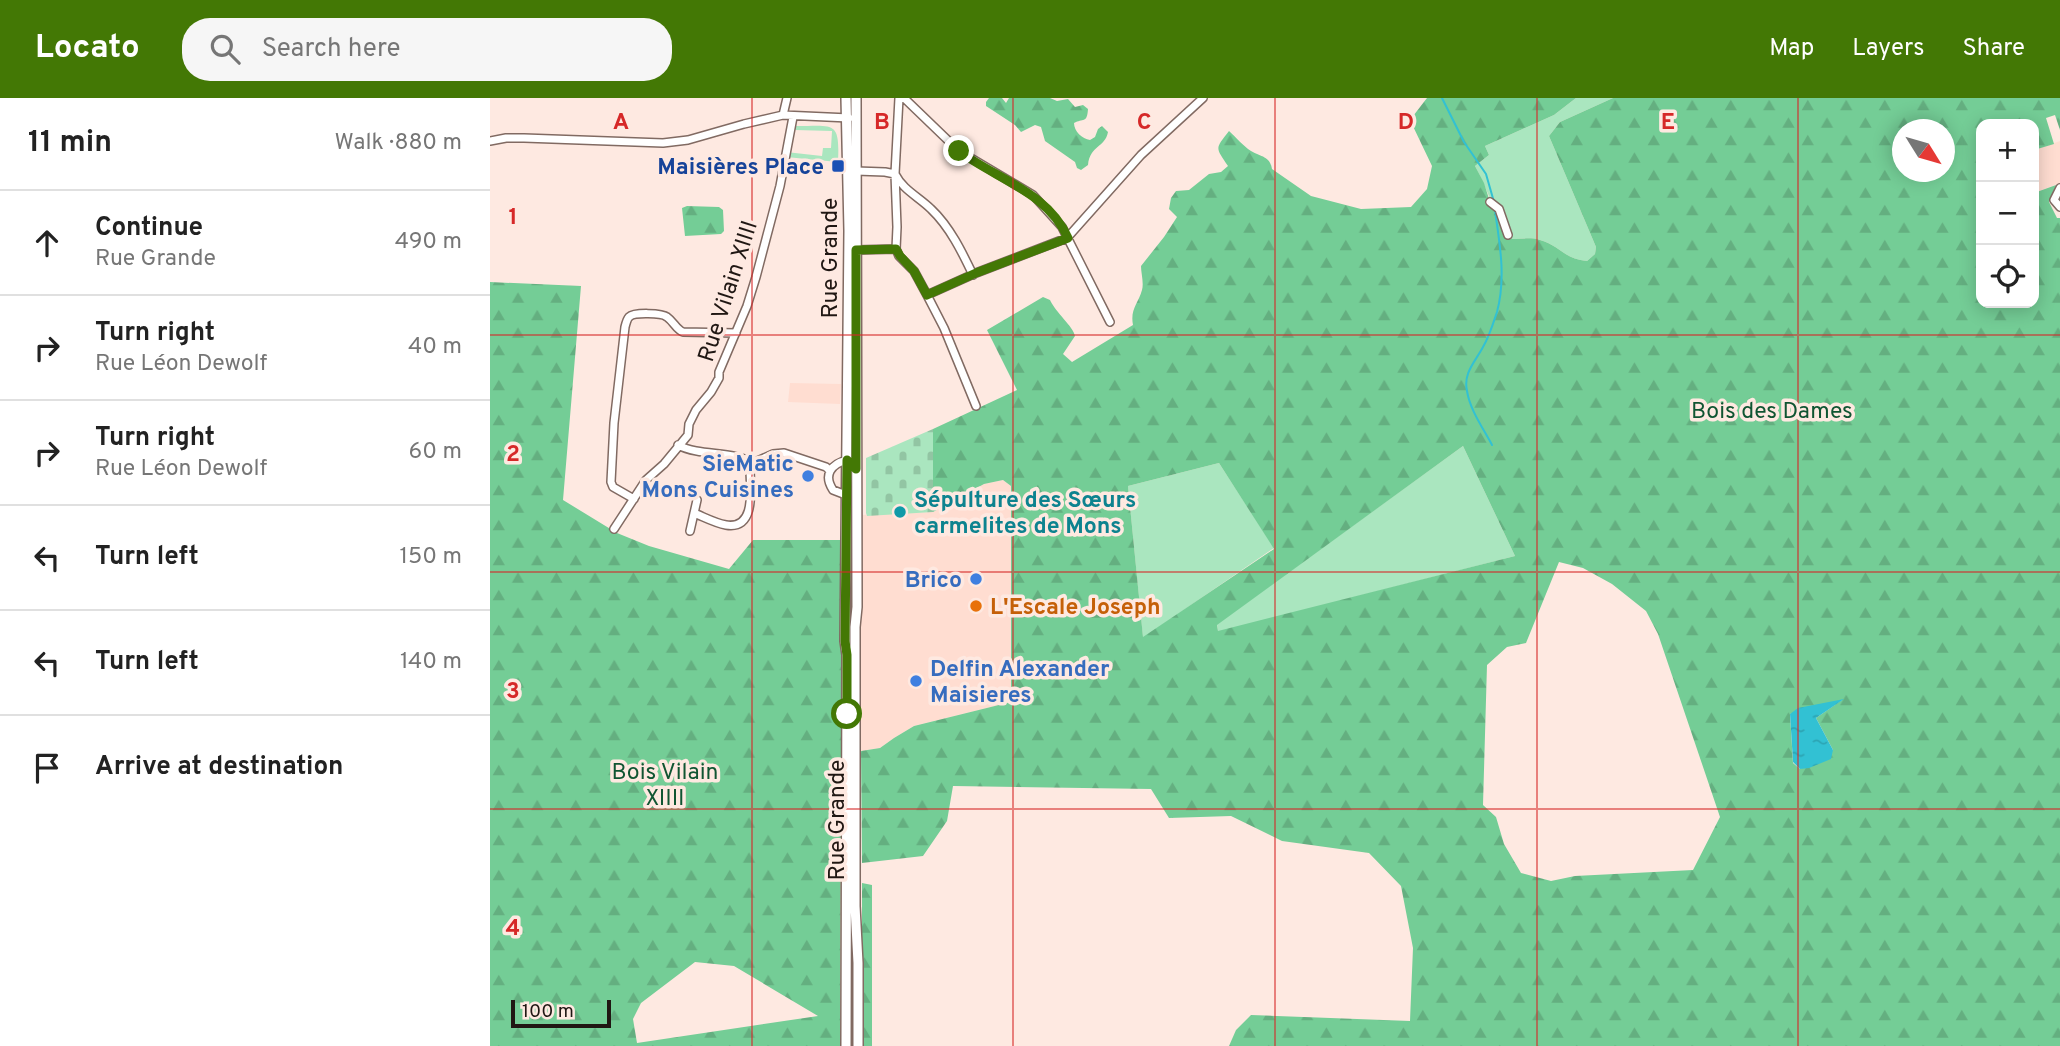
<!DOCTYPE html>
<meta charset="utf-8">
<style>
:root{--surface:#fff;--page:#f6f6f6;--text:#222;--muted:#767676;--line:#e0e0e0;--accent:#437805}
body{margin:0;font-family:Overpass,sans-serif;background:var(--page);color:var(--text)}
.controls{position:absolute;right:21px;top:21px;display:grid;overflow:hidden;border-radius:14px;box-shadow:0 4px 18px #0003}
.controls button{width:63px;height:63px;display:grid;place-items:center;padding:0;border:0;border-bottom:2px solid var(--line);background:var(--surface);color:var(--text);font:35px sans-serif}
.compass{position:absolute;left:1402px;top:21px;width:63px;height:63px;border-radius:50%;background:var(--surface);box-shadow:0 4px 18px #0003;rotate:127deg}
.scale{position:absolute;left:21px;bottom:18px;width:100px;box-sizing:border-box;padding-left:7px;border:4px solid #201713;border-top:0;font-size:19px;line-height:24px;white-space:nowrap;color:#201713;-webkit-text-stroke:5px #fee9e1;paint-order:stroke}
.stop{position:absolute;width:21px;height:21px;margin:-16px;border:5px solid #437805;border-radius:50%;background:#fff}
.stop.end{background:#437805;border-color:#fff;box-shadow:0 2px 7px #0008}
.list{margin:0;padding:0;list-style:none}
h2{display:flex;justify-content:space-between;align-items:center;height:91px;margin:0;padding:0 28px;font-size:30px}
h2 small{font-size:23px;font-weight:400;color:var(--muted)}
.list li{display:grid;grid-template-columns:46px 1fr auto;gap:21px;align-items:center;box-sizing:border-box;height:105px;padding:0 28px;border-top:2px solid var(--line)}
.list b{display:block;font-size:26px;white-space:nowrap}
.list p{margin:0;font-size:23px;white-space:nowrap;color:var(--muted)}
.list em{font-size:23px;font-style:normal;color:var(--muted)}
.icon{flex:none;width:38px;height:38px;fill:none;stroke:currentColor;stroke-width:2;stroke-linecap:round;stroke-linejoin:round}
.map{position:relative;flex:none;width:1570px;height:948px;overflow:hidden}
header{display:flex;align-items:center;gap:42px;box-sizing:border-box;height:98px;padding:0 35px;background:var(--accent);color:#fff}
header strong{font-size:33px}
nav{display:flex;gap:38px;margin-inline-start:auto;font-size:24px}
.search{width:490px;height:63px;background:var(--page);display:flex;align-items:center;gap:18px;box-sizing:border-box;padding:0 24px;border-radius:28px;color:var(--muted);font-size:26px}
main{display:flex}
aside{flex:1;background:var(--surface)}
.map>svg:first-child{display:block}
.built{fill:#ffddd1}
.grass{fill:#aae6bf}
.forest{fill:url(#forest-firs);fill-rule:evenodd}
.cemetery{fill:url(#cemetery-stones)}
.water{fill:url(#water-ripples)}
.lines{fill:none;stroke-linecap:round;stroke-linejoin:round}
.stream{stroke:#32c1d3;stroke-width:2}
.minor-casing{stroke:#816a62;stroke-width:10}
.major-casing{stroke:#816a62;stroke-width:12}
.minor{stroke:#fff;stroke-width:7}
.major{stroke:#fff;stroke-width:9}
.route{stroke:#437805;stroke-width:9}
.grid{fill:none;stroke:#d62828;stroke-width:2;stroke-opacity:0.55}
.transit-dot{fill:#1a4fb4;stroke:#fee9e1;stroke-width:2.5}
.shop-dot{fill:#3f7fe0;stroke:#fee9e1;stroke-width:2.5}
.culture-dot{fill:#0f9aa8;stroke:#fee9e1;stroke-width:2.5}
.food-dot{fill:#e8710a;stroke:#fee9e1;stroke-width:2.5}
.labels{text-anchor:middle;stroke-width:7;stroke-linejoin:round;paint-order:stroke}
.transit-label{font-size:23px;font-weight:bold;fill:#164399;stroke:#fee9e1;text-anchor:end}
.street-label{font-size:23px;fill:#201713;stroke:#fee9e1}
.park-label{font-size:23px;fill:#105532;stroke:#fee9e1}
.shop-label{font-size:23px;font-weight:bold;fill:#366cbe;stroke:#fee9e1;text-anchor:end}
.culture-label{font-size:23px;font-weight:bold;fill:#0d838f;stroke:#fee9e1;text-anchor:start}
.food-label{font-size:23px;font-weight:bold;fill:#c56008;stroke:#fee9e1;text-anchor:start}
.grid-label{font-size:23px;text-anchor:middle;font-weight:bold;fill:#d62828;stroke:#fee9e1;stroke-width:7;stroke-linejoin:round;paint-order:stroke}
</style>
<header>
<strong>Locato</strong>
<div class="search"><svg class="icon" aria-label="search" viewBox="0 0 24 24"><circle cx="10" cy="10" r="6"/><path d="M15 15l6 6"/></svg>Search here</div>
<nav><a>Map</a><a>Layers</a><a>Share</a></nav>
</header>
<main>
<aside>
<h2>11 min<small>Walk · 880 m</small></h2>
<ul class="list">
<li><svg class="icon" aria-label="ahead" viewBox="0 0 24 24"><path d="M12 20V5M6 11l6-6 6 6"/></svg><div><b>Continue</b><p>Rue Grande</p></div><em>490 m</em></li>
<li><svg class="icon" aria-label="right" viewBox="0 0 24 24"><path d="M7 20v-9h11M14 6l5 5-5 5"/></svg><div><b>Turn right</b><p>Rue Léon Dewolf</p></div><em>40 m</em></li>
<li><svg class="icon" aria-label="right" viewBox="0 0 24 24"><path d="M7 20v-9h11M14 6l5 5-5 5"/></svg><div><b>Turn right</b><p>Rue Léon Dewolf</p></div><em>60 m</em></li>
<li><svg class="icon" aria-label="left" viewBox="0 0 24 24"><path d="M17 20v-9H6M10 6l-5 5 5 5"/></svg><div><b>Turn left</b></div><em>150 m</em></li>
<li><svg class="icon" aria-label="left" viewBox="0 0 24 24"><path d="M17 20v-9H6M10 6l-5 5 5 5"/></svg><div><b>Turn left</b></div><em>140 m</em></li>
<li><svg class="icon" aria-label="arrive" viewBox="0 0 24 24"><path d="M6 21V4h12l-3 4 3 4H6"/></svg><div><b>Arrive at destination</b></div></li>
</ul>
</aside>
<div class="map">
<svg width="1570" height="948" viewBox="0 0 1570 948">
<defs>
<pattern id="forest-firs" width="22" height="20" patternUnits="userSpaceOnUse" patternTransform="scale(1.75)"><rect width="22" height="20" fill="#74cd96"/><path d="M5 1l3.5 6h-7zM16 11l3.5 6h-7z" fill="#64af80"/></pattern>
<pattern id="cemetery-stones" width="16" height="16" patternUnits="userSpaceOnUse" patternTransform="scale(1.75)"><rect width="16" height="16" fill="#aae6bf"/><path d="M2 7V4a2 2 0 0 1 4 0v3zM10 15v-3a2 2 0 0 1 4 0v3z" fill="#92c5a3"/></pattern>
<pattern id="water-ripples" width="26" height="14" patternUnits="userSpaceOnUse" patternTransform="scale(1.75)"><rect width="26" height="14" fill="#32c1d3"/><path d="M2 4q2-2 4 0t4 0M15 11q2-2 4 0t4 0" fill="none" stroke="#2ca5b4"/></pattern>
</defs>
<rect width="100%" height="100%" fill="#fee9e1"/>
<!-- built -->
<path class="built" d="M1570 43V85L1544 95V52Z
M300 285 351 286 350 306 298 304Z
M513 382 521 388V604L424 628 404 640 390 650 371 653V417L443 414 494 386Z"/>
<!-- grass -->
<path class="grass" d="M1086 0H1123L1070 24 1059 38 1106 149 1105 156 1097 163C1074 161 1069 147 1050 142 1041 139 1031 141 1022 141 1005 119 998 92 985 68L999 57 995 48 1064 17Z
M306 28C344 28 350 22 348 64L296 59V54L332 58 333 50H341L342 33 305 32Z
M973 348 1025 458 728 534 727 526Z
M729 365 784 450 653 540 638 388Z"/>
<!-- forest -->
<path class="forest" d="M499 0H512L516 5 519 0H560L567 3 578 1 585 9 593 7 598 11C597 26 593 20 584 25 584 33 592 41 600 42L605 39 608 31 612 28 618 34C615 50 600 47 598 67L591 72 587 70 585 64 555 43 551 29 545 27 531 34 525 27 496 8V4Z
M937 0H1086L1064 17 995 48 999 57 985 68 994 85 1000 104 1007 108 1015 132 1022 141C1031 141 1041 139 1050 142 1069 147 1074 161 1097 163L1105 156 1106 149 1059 38 1070 24 1123 0H1570V32L1565 17 1556 20 1564 46 1544 52V26H1491V205H1544V95L1566 87 1559 104 1567 120H1570V948H739L746 932 761 917 920 923 923 850 911 788 879 755 792 743 741 718 679 720 661 691 463 688 457 723 433 758 372 765 371 653 390 650 404 640 424 628 521 604V388L513 382 494 386 443 414V331L527 292 497 232 553 199 560 202C566 215 583 228 585 238L573 256 582 264 643 227C640 211 648 206 652 192 654 185 651 175 651 168L674 139 687 119 679 111 681 100 686 93 699 92 719 76 731 74 738 68C725 49 725 51 739 33 746 39 753 48 761 53 771 59 780 58 782 71L821 98 871 111 921 109 937 91 942 68 920 22ZM1412 32H1454V74H1412ZM973 348 1025 458 728 533 727 527ZM729 365 784 451 653 539 638 388ZM1069 464 1093 470 1122 486 1156 513 1168 536 1230 719 1203 772 1085 778 1061 783 1031 775 1014 746 1006 719 993 707 997 567 1017 549 1036 545ZM1352 602 1326 620 1343 652 1310 671 1303 665 1300 616Z
M197 108 229 109 233 112 234 133 231 136 195 138 192 110Z
M0 184 91 188 73 402 127 435 159 448 239 471 263 442H352L350 948H0ZM205 864 244 868 328 918 147 945 143 921 151 905Z
M372 785 382 787V948H372Z"/>
<!-- cemetery -->
<path class="cemetery" d="M443 331V414L377 418 376 415V360Z"/>
<!-- water -->
<path class="water" d="M1354 601 1326 620 1343 652 1341 661 1319 670 1310 671 1303 664 1300 616 1308 610Z"/>
<g class="lines">
<!-- stream -->
<path class="stream" d="M952 0 974 44 996 76 1004 104
M1002 347C993 330 980 312 977 293 973 275 985 264 993 249 999 239 1003 226 1007 214 1016 180 1010 147 1005 113"/>
<defs>
<path id="minor" d="M414 0 469 53 543 97 572 129 620 224
M293 17 297 0
M0 43 16 40H34L173 45 198 42 254 26 293 17 359 20
M366 73 395 74 405 76C413 92 429 99 441 111 460 129 472 154 483 177
M1570 90 1564 102 1570 109
M1000 104 1009 111 1018 137
M406 151 407 129 405 76 409 0
M366 152 406 151 409 158 424 173 437 197 454 230 486 308
M437 197 486 175 577 140 651 57 713 0
M188 347C211 359 242 352 263 365L283 356 294 355 336 369 339 372
M356 397 343 392C333 377 341 366 357 362L360 366
M144 401 123 389 121 384 124 325 135 229C136 225 137 221 139 219 144 214 172 215 177 219 184 224 186 231 193 234L246 235
M204 415C214 419 225 425 236 427 267 432 260 389 260 371L263 365
M124 431 156 382 174 366 198 337 199 326 206 312 221 294 229 280V274L257 208 266 179 290 88 303 19
M200 433 207 402"/>
<path id="major" d="M356 0 359 133 355 543 357 557 356 948
M366 0 367 509 365 529V808L368 865V948"/>
</defs>
<!-- minor casing -->
<use href="#minor" class="minor-casing"/>
<!-- major casing -->
<use href="#major" class="major-casing"/>
<!-- minor -->
<use href="#minor" class="minor"/>
<!-- major -->
<use href="#major" class="major"/>
</g>
<g class="lines">
<!-- route -->
<path class="route" d="M357 616V557L355 543 357 362 366 371V152L406 151 410 158 424 173 437 197 486 175 578 140C558 94 506 81 469 53"/>
</g>
<!-- grid -->
<path class="grid" d="M262 0V948M523 0V948M785 0V948M1047 0V948M1308 0V948M0 237H1570M0 474H1570M0 711H1570"/>
<!-- markers -->
<rect class="transit-dot" x="341" y="61" width="14" height="14" rx="3.5"/>
<g class="shop-dot">
<circle cx="318" cy="378" r="7"/>
<circle cx="486" cy="481" r="7"/>
<circle cx="426" cy="583" r="7"/>
</g>
<circle class="culture-dot" cx="410" cy="414" r="7"/>
<circle class="food-dot" cx="486" cy="508" r="7"/>
<g class="labels">
<!-- transit labels -->
<g class="transit-label">
<text x="334" y="76">Maisières Place</text>
</g>
<!-- street labels -->
<g class="street-label">
<text transform="translate(339 160) rotate(-90)" y="8">Rue Grande</text>
<text transform="translate(237 193) rotate(-72)" y="8">Rue Vilain XIIII</text>
<text transform="translate(346 722) rotate(-90)" y="8">Rue Grande</text>
</g>
<!-- park labels -->
<g class="park-label">
<text x="1282" y="320">Bois des Dames</text>
<text x="175" y="681">Bois Vilain<tspan x="175" dy="26">XIIII</tspan></text>
</g>
<!-- shop labels -->
<g class="shop-label">
<text x="304" y="373">SieMatic<tspan x="304" dy="26">Mons Cuisines</tspan></text>
<text x="472" y="489">Brico</text>
<text x="440" y="578" text-anchor="start">Delfin Alexander<tspan x="440" dy="26">Maisieres</tspan></text>
</g>
<!-- culture labels -->
<g class="culture-label">
<text x="424" y="409">Sépulture des Sœurs<tspan x="424" dy="26">carmelites de Mons</tspan></text>
</g>
<!-- food labels -->
<g class="food-label">
<text x="500" y="516">L'Escale Joseph</text>
</g>
</g>
<g class="grid-label">
<text x="131" y="31">A</text>
<text x="392" y="31">B</text>
<text x="654" y="31">C</text>
<text x="916" y="31">D</text>
<text x="1178" y="31">E</text>
<text x="23" y="126">1</text>
<text x="23" y="363">2</text>
<text x="23" y="600">3</text>
<text x="23" y="837">4</text>
</g>
</svg>
<div class="controls">
<button>+</button>
<button>−</button>
<button><svg class="icon" aria-label="locate" viewBox="0 0 24 24"><circle cx="12" cy="12" r="6"/><path d="M12 2v4M12 18v4M2 12h4M18 12h4"/></svg></button>
</div>
<svg class="compass" viewBox="-18 -18 36 36"><path d="M0-13l5 13h-10z" fill="#e53935"/><path d="M0 13l5-13h-10z" fill="#767676"/></svg>
<div class="scale">100 m</div>
<div class="stop" style="left:357px;top:616px"></div>
<div class="stop end" style="left:469px;top:53px"></div>
</div>
</main>
